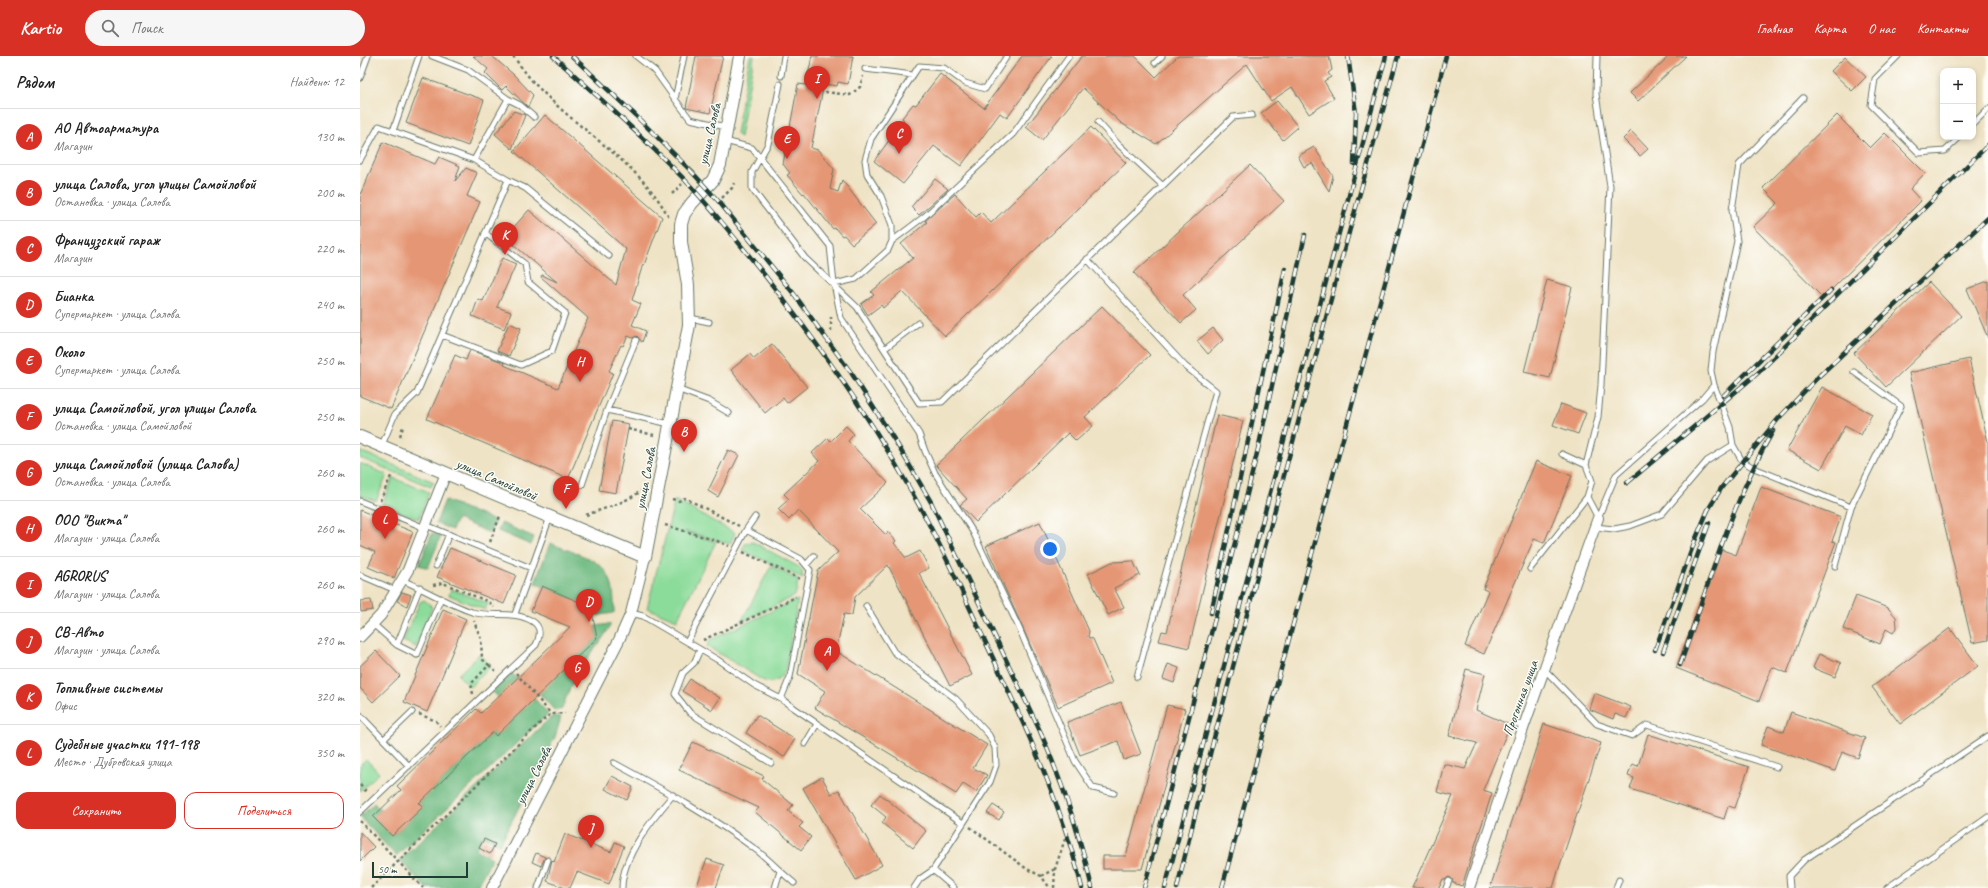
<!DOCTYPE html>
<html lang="ru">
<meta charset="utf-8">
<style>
:root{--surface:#fff;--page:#f6f6f6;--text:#222;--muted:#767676;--line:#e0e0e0;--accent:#d93025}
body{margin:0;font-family:Caveat,sans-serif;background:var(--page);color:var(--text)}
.controls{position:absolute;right:12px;top:12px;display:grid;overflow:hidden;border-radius:8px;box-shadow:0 2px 6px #0003}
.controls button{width:36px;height:36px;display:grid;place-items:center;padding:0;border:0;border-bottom:1px solid var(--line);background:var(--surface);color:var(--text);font:20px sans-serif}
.scale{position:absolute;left:12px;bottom:10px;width:96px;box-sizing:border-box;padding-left:4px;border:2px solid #1f3d34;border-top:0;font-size:11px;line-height:14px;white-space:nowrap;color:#1f3d34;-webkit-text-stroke:3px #fdfcf7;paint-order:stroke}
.you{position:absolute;left:690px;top:493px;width:14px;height:14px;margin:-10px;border:3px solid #fff;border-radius:50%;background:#1a73e8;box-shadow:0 0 0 6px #1a73e833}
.badge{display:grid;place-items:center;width:26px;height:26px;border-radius:50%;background:var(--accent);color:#fff;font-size:13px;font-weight:700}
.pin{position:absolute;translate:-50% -33px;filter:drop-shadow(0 1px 2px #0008)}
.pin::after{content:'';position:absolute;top:21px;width:14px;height:12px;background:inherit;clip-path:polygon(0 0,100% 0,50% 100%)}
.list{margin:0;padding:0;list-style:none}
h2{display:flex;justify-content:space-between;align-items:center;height:52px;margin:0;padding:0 16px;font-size:17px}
h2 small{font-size:13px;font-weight:400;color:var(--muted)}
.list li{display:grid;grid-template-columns:26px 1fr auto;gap:12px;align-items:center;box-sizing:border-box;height:56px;padding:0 16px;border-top:1px solid var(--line)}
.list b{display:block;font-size:15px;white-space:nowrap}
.list p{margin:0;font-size:13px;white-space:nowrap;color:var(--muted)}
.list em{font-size:13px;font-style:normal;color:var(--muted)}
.actions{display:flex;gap:8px;padding:12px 16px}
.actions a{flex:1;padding:9px 0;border:1px solid var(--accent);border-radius:12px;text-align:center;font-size:14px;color:var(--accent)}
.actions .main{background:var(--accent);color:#fff}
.icon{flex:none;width:22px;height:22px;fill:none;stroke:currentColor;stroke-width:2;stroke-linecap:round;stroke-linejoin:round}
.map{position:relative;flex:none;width:1628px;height:832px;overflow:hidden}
header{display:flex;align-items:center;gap:24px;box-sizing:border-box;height:56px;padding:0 20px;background:var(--accent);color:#fff}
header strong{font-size:19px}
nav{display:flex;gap:22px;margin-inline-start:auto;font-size:14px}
.search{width:280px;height:36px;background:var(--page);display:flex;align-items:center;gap:10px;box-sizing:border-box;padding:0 14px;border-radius:22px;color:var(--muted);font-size:15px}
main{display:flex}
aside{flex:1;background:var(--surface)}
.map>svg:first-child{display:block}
.green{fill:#8bdb9a;stroke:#558c67}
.forest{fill:#70bb82;stroke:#487c5b}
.building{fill:#e59775}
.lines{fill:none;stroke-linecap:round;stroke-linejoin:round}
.service-casing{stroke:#687767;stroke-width:7}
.minor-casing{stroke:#687767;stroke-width:12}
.tertiary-casing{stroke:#687767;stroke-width:14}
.path{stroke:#687767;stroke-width:2.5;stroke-dasharray:3 3;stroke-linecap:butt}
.service{stroke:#fff;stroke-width:5}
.minor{stroke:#fff;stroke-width:10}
.tertiary{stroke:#fff;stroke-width:12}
.rail-casing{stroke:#1f3d34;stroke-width:4.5}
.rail{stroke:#fdfcf7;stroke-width:3;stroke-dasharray:9;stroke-linecap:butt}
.labels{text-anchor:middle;stroke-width:3;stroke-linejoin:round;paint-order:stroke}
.street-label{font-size:14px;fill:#1f3d34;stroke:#fdfcf7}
</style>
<header>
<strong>Kartio</strong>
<div class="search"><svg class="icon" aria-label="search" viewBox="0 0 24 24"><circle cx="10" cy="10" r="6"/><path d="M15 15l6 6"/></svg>Поиск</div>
<nav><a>Главная</a><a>Карта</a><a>О нас</a><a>Контакты</a></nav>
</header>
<main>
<aside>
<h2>Рядом<small>Найдено: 12</small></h2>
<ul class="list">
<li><span class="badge">A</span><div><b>АО Автоарматура</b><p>Магазин</p></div><em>130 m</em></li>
<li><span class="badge">B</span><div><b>улица Салова, угол улицы Самойловой</b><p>Остановка · улица Салова</p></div><em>200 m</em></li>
<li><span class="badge">C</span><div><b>Французский гараж</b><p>Магазин</p></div><em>220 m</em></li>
<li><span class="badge">D</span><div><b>Бианка</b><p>Супермаркет · улица Салова</p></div><em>240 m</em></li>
<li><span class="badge">E</span><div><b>Около</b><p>Супермаркет · улица Салова</p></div><em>250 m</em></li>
<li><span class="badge">F</span><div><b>улица Самойловой, угол улицы Салова</b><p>Остановка · улица Самойловой</p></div><em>250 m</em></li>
<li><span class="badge">G</span><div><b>улица Самойловой (улица Салова)</b><p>Остановка · улица Салова</p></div><em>260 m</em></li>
<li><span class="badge">H</span><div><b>ООО &quot;Викта&quot;</b><p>Магазин · улица Салова</p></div><em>260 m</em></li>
<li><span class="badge">I</span><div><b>AGRORUS</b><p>Магазин · улица Салова</p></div><em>260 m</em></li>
<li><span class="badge">J</span><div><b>СВ-Авто</b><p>Магазин · улица Салова</p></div><em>290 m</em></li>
<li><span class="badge">K</span><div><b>Топливные системы</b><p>Офис</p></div><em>320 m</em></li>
<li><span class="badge">L</span><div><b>Судебные участки 191-198</b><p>Место · Дубровская улица</p></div><em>350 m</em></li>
</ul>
<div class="actions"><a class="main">Сохранить</a><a>Поделиться</a></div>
</aside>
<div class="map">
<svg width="1628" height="832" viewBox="0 0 1628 832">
<rect width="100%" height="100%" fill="#fdfcf7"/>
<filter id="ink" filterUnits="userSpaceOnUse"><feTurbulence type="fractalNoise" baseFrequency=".025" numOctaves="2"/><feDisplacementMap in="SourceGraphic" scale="8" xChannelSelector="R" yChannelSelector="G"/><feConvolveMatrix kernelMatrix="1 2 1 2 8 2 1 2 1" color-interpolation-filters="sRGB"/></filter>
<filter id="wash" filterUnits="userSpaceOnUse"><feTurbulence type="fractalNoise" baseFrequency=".012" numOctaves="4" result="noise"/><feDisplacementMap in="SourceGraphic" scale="16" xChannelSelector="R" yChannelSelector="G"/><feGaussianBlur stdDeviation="0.9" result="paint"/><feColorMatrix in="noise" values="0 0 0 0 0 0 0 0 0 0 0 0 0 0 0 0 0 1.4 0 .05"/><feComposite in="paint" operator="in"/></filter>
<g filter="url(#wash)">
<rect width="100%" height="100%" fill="#efe3c5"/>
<!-- green -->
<path class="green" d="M390 0H394L380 81 376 78Z
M0 395 74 426 71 431 0 402Z
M0 407 27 419 16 445 0 439Z
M33 422 69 436 59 463 22 449Z
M315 444 375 477 370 488 325 475V476L356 486 317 564 287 552Z
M393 486 439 511 442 516 443 523 382 494 385 488Z
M411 510 438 524 436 537 433 541 381 566Z
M91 533 128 547 125 554 89 539Z
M64 544 71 549 72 552 56 591 43 585 60 546Z
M438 544 425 615C420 625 412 629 402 624L347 590 350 584 433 545Z
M119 598 131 610 110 631 98 619Z
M6 703 19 717 0 735V709Z"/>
<!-- forest -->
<path class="forest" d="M85 444 135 465 130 477 97 463 92 474 76 467Z
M141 467 174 481 171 489 138 475Z
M72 477 81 480 68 512 59 509Z
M190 487C233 505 256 503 254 557L233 560 231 551 175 527Z
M251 568C244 583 232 595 223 609 214 622 207 638 202 653L195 655 179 637 237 582 235 570Z
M151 616 188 658 36 800 0 761 14 747 20 754 13 761 32 780 63 751 59 747 133 676 137 680 167 650 149 631 138 641 132 635Z
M194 660 201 661 195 681 140 788 123 780 116 793 132 802 116 832H66L40 804 190 662Z"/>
<g id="blocks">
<!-- building -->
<path class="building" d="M113 0H132L154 19 173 39 168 51 146 30 142 34 125 17 128 13Z
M336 0H363L350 57 326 52Z
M452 0H493L488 28 478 26 477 30 464 28 451 92 458 94 474 113 470 133 478 136 482 124 516 168 492 188 484 179 482 180 475 172 473 173 444 137 443 138 427 119 430 117 423 108 438 28 446 29Z
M662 0H692L647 62 640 57 601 110 574 90 543 128 514 105 544 64 542 62 553 48 556 49 580 18 624 52Z
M722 0H775L796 21 818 0H969L972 14 968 17 971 21 964 25 974 42 949 58 932 31 911 45 887 8 796 88 761 67 723 32 682 84 666 71Z
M1309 0H1326L1278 45 1270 37Z
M1485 1 1506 21 1492 35 1471 15Z
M63 22 124 44 108 90 46 67Z
M917 45 938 71 923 84 901 57Z
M154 55 165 59 152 93 135 78Z
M185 59 302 161 284 209 283 208 272 244 281 248 272 269 286 275 282 286 277 280 273 282 268 280 263 290 261 289 249 315 253 317 208 423 67 363 95 299 106 304 110 294 145 307 144 309 198 332 228 262 181 221 182 219 197 226 145 181 169 154 256 229 266 193 154 95Z
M1477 59 1510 92 1525 77 1565 117 1550 133 1561 145 1463 242 1393 171 1418 147 1403 132Z
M731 71 766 107 585 280 542 235 523 252 521 249 508 259 501 248 514 239 511 236 553 202 541 188 567 166 565 165 595 138 616 161 621 156 631 167Z
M1271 75 1288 93 1280 100 1263 83Z
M23 86 75 108 79 101 100 110 95 125 106 112 117 117 107 140 120 146 31 353 0 340V139Z
M954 91 973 120 969 135 952 107 944 111 938 100Z
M890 109 924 145 823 239 836 254 821 267 774 217Z
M575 123 588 133 559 159 551 151Z
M142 202 156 208 137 251 151 256 144 273 112 260 118 243 123 245Z
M1187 224 1212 231 1190 322 1164 316Z
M1628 225V282L1607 233Z
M1569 226 1601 260 1526 331 1494 297Z
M742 250 790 299 725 361 733 370 716 385 708 377 616 466 600 449 607 443 576 409Z
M149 267 161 272 149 300 137 295Z
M853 272 863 284 848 298 837 285Z
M412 288 447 331 427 347 423 342 405 357 371 314 390 298 394 303Z
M1609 303 1628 386V584L1612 587 1549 317Z
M1462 331 1512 358 1501 379 1485 370 1461 413 1427 394Z
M1201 348 1226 357 1218 378 1193 369Z
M857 359 883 365 829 592 799 585 802 575 807 576Z
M252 365 269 368 256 437 239 434Z
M486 370 494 378 488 385 528 427 500 453 526 479 528 476 536 485 534 487 546 502 560 495 569 512 559 517 612 619 590 630 528 509 495 541 492 559 484 558 476 595 627 689 613 712 627 719 616 736 603 728 596 738 455 652 465 635 438 618 458 515 478 496 438 454 429 464 418 453 429 443 424 438 459 405 452 397 468 382 471 385Z
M368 394 379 399 358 441 348 435Z
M1176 405 1212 420 1184 487 1174 483 1124 598 1105 590 1128 535 1123 533Z
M1401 431 1481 461 1472 485 1476 486 1427 617 1412 611 1399 645 1316 612 1360 493 1376 499Z
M0 454 53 476 34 522 8 511 15 496 0 489Z
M680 466 729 575 728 581 733 583 752 627 698 651 626 490Z
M90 492 156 519 144 548 77 521Z
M773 505 780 519 754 532 764 551 748 559 728 518 752 506Z
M182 530 231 551 237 582 136 680 133 676 59 747 63 751 32 780 13 761 41 734 37 730 116 653 121 657 210 571 171 555Z
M42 536 51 539 47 550 37 545Z
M1496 540 1528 552 1536 561 1537 570 1533 577 1526 573 1520 588 1483 573Z
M11 544 13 554 1 556 0 545Z
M83 553 106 563 67 656 44 646Z
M1590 572 1618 610 1540 668 1512 631Z
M16 595 40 620 13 646 0 632V610Z
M1459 598 1481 607 1475 621 1453 612Z
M808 608 819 612 814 627 803 623Z
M1106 613 1125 618 1116 654 1150 669 1123 734 1132 737 1102 830 1093 827 1092 823 1089 821 1085 824 1083 823 1079 832H1052L1093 740 1077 736 1084 708 1105 713 1117 687 1089 680Z
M330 623 360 642 352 654 322 635Z
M1234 637 1271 651 1266 662 1255 658 1253 663 1229 653Z
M761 646 781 698 764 704 758 685 720 699 707 666Z
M807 649 825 653 782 813H743V800H766Z
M1431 656 1505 682 1498 702 1482 696 1475 715 1401 689 1408 670 1424 676Z
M397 659 435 683 424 701 386 677Z
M1184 668 1241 687 1199 812 1193 832H1130Z
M1288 678 1389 711 1375 752 1368 750 1364 763 1270 733 1274 722 1268 720 1272 708 1278 710Z
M333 686 404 720 402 723 433 749 428 755 443 767 439 771 451 781 441 794 395 756 399 752 319 714Z
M252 720 273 731 267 744 245 733Z
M462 721 471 738 479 734 522 809 496 824 443 732Z
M520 738 566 775 553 792 522 767 526 761 511 749Z
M633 749 644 756 639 764 627 757Z
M0 776 14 791 0 805Z
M205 778 251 796 255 786 264 790 249 828 217 816 210 832H205L187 825 192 804 194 806Z
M124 783 135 788 130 798 119 792Z
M176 797 185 801 181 810 172 806Z
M347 803 364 809 356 832H336Z"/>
</g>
</g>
<g filter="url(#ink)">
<use href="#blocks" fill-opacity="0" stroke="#687767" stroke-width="1"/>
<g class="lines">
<defs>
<path id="service" d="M72 0 108 14 148 43 160 49 174 61
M276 0 295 15 315 43
M324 0 315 43 330 63 366 71
M1538 0 1515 23 1511 49 1559 97 1585 95 1600 81
M795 7 802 0
M505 13 553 19
M421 20 424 0
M0 22 8 0
M420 28 408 88 392 116V133L445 202 497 251 559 347 582 346 873 61 892 59
M738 66 758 88 802 129
M1613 68 1628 53
M33 75 59 0
M365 85 392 92 470 190 474 228 481 262 559 378 565 395 575 417 613 476 659 572 715 705 733 732 754 737
M0 104 19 70 114 104 148 124 57 337 35 358 22 389
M114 104 148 43
M148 124 165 132 249 200
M532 185 565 160 653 78 709 0
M727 203 825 310 856 335 777 621
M474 228 496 223 528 194 532 185V169L521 140 507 118 505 104 511 83 559 10 584 12 605 27 625 33 647 0
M330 262 349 266
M82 279 161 309 192 295 205 257 168 226 165 208 125 177
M524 293 558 267
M317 333 349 345 369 357
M247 354 310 368
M1373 389 1382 405 1394 412 1491 451
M1202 398 1226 409 1232 425 1227 441 1238 462
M1226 409 1238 361 1241 329 1250 130 1236 38 1237 0
M222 429 247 354 276 284
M0 445 65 472
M1238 462 1256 419 1342 343 1354 329 1351 315 1353 296 1377 185 1372 154 1379 109 1443 42
M66 469 171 512
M1235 471 1254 473 1270 470 1302 458 1347 405 1373 389 1370 371 1354 329
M386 474 441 503 450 514 430 621 421 643
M446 509 454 500
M76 510 89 478
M1475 510 1491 451 1541 350 1494 316
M1170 513 1227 441
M0 519 35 534
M506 550 534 596 596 643 629 679 635 692 636 709 630 726 573 814 560 823 554 832
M271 557 283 560 358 604 394 629 421 643 603 767
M155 558 190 461
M13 568 37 589 57 599 81 542
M327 586 386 474 395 461
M37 589 60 531
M340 594 334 607 323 617 315 638 330 657 411 707
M1185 614 1237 668 1272 680 1287 669 1417 711
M0 659 49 710
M1154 667 1164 670
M24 683 52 656
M445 688 457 668
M254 707C304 734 354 762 399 796 411 806 422 817 434 827
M0 756 176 589C180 580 182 571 172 565 154 554 132 562 112 556 88 548 66 534 42 524
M573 814 594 832
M178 832 188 804
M262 832C262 800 293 762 313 739
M415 832 420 815
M1086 832 1089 825
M1256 832 1259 824
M1430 832 1429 820 1444 804 1628 680
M1527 832 1628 761"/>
<path id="minor" d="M0 581 21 559 48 514 86 417
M132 832 259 584 271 557 285 501
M1109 832 1164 670 1238 462"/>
<path id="tertiary" d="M0 381 285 501 329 269 328 229 321 186V168L324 158 332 147 353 124 360 109 380 0"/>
</defs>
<!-- service casing -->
<use href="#service" class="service-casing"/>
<!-- minor casing -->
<use href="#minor" class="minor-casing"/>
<!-- tertiary casing -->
<use href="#tertiary" class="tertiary-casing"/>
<!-- path -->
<path class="path" d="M153 0C162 12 171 25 182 35 221 76 284 111 309 162
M465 36 490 39 500 31 503 20
M312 138 322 128
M362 142 372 132 374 127
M471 275V261
M268 373 294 379
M40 380 43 371
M312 443 319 445 325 442 379 470
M20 445 32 418
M226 459C248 451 266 447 285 432
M305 469 357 485 369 490
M130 486 140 460
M383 496 440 523
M73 529 83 527 129 546 134 551
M343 584 436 541
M129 609 137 616
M156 617 191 658
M113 638 111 628 129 609 122 603 121 583 114 565
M59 658 76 665 80 670
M0 729 8 737
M0 765 63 832
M610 771 667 813 681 820 690 832
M681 820 695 813
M11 832 180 667 191 658 205 657
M694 832 695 813 705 783"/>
<!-- service -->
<use href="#service" class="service"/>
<!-- minor -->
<use href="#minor" class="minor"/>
<!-- tertiary -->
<use href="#tertiary" class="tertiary"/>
<defs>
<path id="rail" d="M193 0C238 40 283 81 325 124 351 152 375 182 399 212 451 278 500 346 542 419 573 472 599 529 625 585 663 665 701 745 722 832
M212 0 275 59 332 116 360 147 434 238 492 318 537 388 571 446 680 675C702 726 720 778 732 832
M988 0 996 57 994 108
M1363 340 1471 234
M1267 427 1399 316 1628 89
M851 557 925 213
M1295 594 1334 487 1348 454 1362 431 1419 362 1460 319 1628 162
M1303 596 1349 467
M1320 609C1348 531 1371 447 1413 375
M784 832 878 475 899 389 945 179
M805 832 1026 0
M817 832 854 682 983 198 1038 0
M862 832 1086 0"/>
</defs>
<!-- rail casing -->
<use href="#rail" class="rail-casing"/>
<!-- rail -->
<use href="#rail" class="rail"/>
</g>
</g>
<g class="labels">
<!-- street labels -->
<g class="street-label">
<text transform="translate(349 78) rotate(-77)" y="5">улица Салова</text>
<text transform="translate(285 422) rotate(-79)" y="5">улица Салова</text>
<text transform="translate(137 423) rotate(23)" y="5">улица Самойловой</text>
<text transform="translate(1160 642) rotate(-70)" y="5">Прогонная улица</text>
<text transform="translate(173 719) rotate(-63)" y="5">улица Салова</text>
</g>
</g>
</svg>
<div class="controls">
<button>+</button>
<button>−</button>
</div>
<div class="scale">50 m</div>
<div class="you"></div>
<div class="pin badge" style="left:467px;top:615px">A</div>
<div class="pin badge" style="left:324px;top:396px">B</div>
<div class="pin badge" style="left:539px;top:98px">C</div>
<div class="pin badge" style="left:229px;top:566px">D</div>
<div class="pin badge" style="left:427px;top:103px">E</div>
<div class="pin badge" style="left:206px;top:453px">F</div>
<div class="pin badge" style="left:217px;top:632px">G</div>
<div class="pin badge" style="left:220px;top:326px">H</div>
<div class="pin badge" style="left:457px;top:43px">I</div>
<div class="pin badge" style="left:231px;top:792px">J</div>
<div class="pin badge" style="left:145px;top:199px">K</div>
<div class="pin badge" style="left:25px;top:483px">L</div>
</div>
</main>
